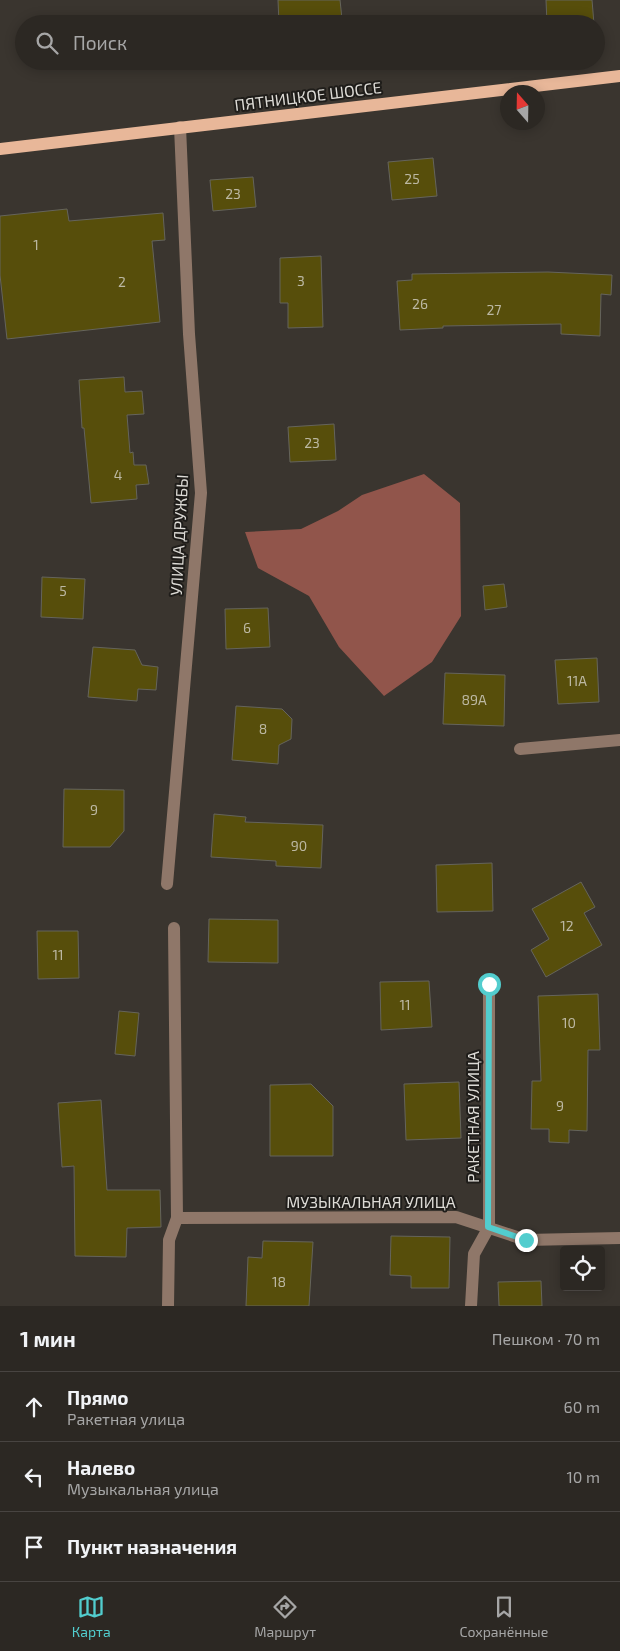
<!DOCTYPE html>
<html lang="ru">
<meta charset="utf-8">
<style>
:root{--surface:#2c2823;--page:#383430;--text:#f1f3f6;--muted:#a6a6a6;--line:#484441;--accent:#52cdce}
body{margin:0;font-family:"Exo 2",sans-serif;background:var(--page);color:var(--text)}
.controls{position:absolute;right:15px;bottom:15px;display:grid;overflow:hidden;border-radius:5px;box-shadow:0 2px 12px #0003}
.controls button{width:45px;height:45px;display:grid;place-items:center;padding:0;border:0;border-bottom:1px solid var(--line);background:var(--surface);color:var(--text);font:25px sans-serif}
.compass{position:absolute;left:500px;top:85px;width:45px;height:45px;border-radius:50%;background:var(--surface);box-shadow:0 2px 12px #0003;rotate:340deg}
.stop{position:absolute;width:15px;height:15px;margin:-11px;border:4px solid #52cdce;border-radius:50%;background:#fff}
.stop.end{background:#52cdce;border-color:#fff;box-shadow:0 1px 5px #0008}
.list{margin:0;padding:0;list-style:none}
h2{display:flex;justify-content:space-between;align-items:center;height:65px;margin:0;padding:0 20px;font-size:21px}
h2 small{font-size:16px;font-weight:400;color:var(--muted)}
.list li{display:grid;grid-template-columns:32px 1fr auto;gap:15px;align-items:center;box-sizing:border-box;height:70px;padding:0 20px;border-top:1px solid var(--line)}
.list b{display:block;font-size:19px;white-space:nowrap}
.list p{margin:0;font-size:16px;white-space:nowrap;color:var(--muted)}
.list em{font-size:16px;font-style:normal;color:var(--muted)}
.icon{flex:none;width:28px;height:28px;fill:none;stroke:currentColor;stroke-width:2;stroke-linecap:round;stroke-linejoin:round}
.map{position:relative;flex:none;width:620px;height:1306px;overflow:hidden}
.search{position:absolute;background:var(--surface);box-shadow:0 2px 12px #0003;left:15px;right:15px;top:15px;height:55px;display:flex;align-items:center;gap:12px;box-sizing:border-box;padding:0 18px;border-radius:28px;color:var(--muted);font-size:19px}
.sheet{height:275px;background:var(--surface)}
nav{display:flex;justify-content:space-around;align-items:center;box-sizing:border-box;height:70px;border-top:1px solid var(--line);background:var(--surface);font-size:14px;color:var(--muted)}
nav a{display:grid;justify-items:center;gap:2px}
nav .on{color:var(--accent)}
.map>svg:first-child{display:block}
.forest{fill:#91554b}
.building{fill:#574e0b;stroke:#65645c}
.lines{fill:none;stroke-linecap:round;stroke-linejoin:round}
.minor{stroke:#8f7769;stroke-width:12}
.major{stroke:#e8b799;stroke-width:12}
.route{stroke:#52cdce;stroke-width:6}
.labels{text-anchor:middle;stroke-width:4;stroke-linejoin:round;paint-order:stroke}
.number-label{font-size:14px;fill:#bcb8a3}
.street-label{font-size:16px;fill:#dddbd6;stroke:#1f1d1a}
</style>
<div class="map">
<svg width="620" height="1306" viewBox="0 0 620 1306">
<rect width="100%" height="100%" fill="#3a352f"/>
<!-- forest -->
<path class="forest" d="M424 474 460 503 461 616 432 662 384 696 339 647 309 596 258 568 245 532 301 529 338 511 362 495Z"/>
<!-- building -->
<path class="building" d="M278 0H340L342 19 326 20V24H279Z
M546 0H592L594 24H547Z
M433 158 437 196 392 200 388 162Z
M253 177 256 207 213 211 210 180Z
M67 209 69 221 163 213 165 240 152 241 160 322 7 339 0 275V216Z
M321 256 323 327 288 328V303H280V258Z
M548 272 612 275 611 295 601 294 600 336 561 334V324L443 326V328L400 330 397 281 412 280V274Z
M124 377 125 392 142 391 144 414 127 415 130 453 133 452 134 465H146L149 484 136 485 137 499 91 503 84 428H82L79 380Z
M334 424 336 460 290 462 288 427Z
M42 577 85 579 83 619 41 617Z
M504 584 507 607 485 610 483 586Z
M268 608 270 647 226 649 225 609Z
M93 647 135 650 142 665 158 667 156 690 138 689 137 701 88 697Z
M597 658 599 702 558 704 555 660Z
M445 673 505 675 504 726 443 724Z
M236 706 282 709 292 719 291 739 279 745 278 764 232 760Z
M64 789 124 790V831L110 847H63Z
M214 814 246 817 245 822 323 825 321 868 276 866V861L211 857Z
M492 863 493 911 437 912 436 865Z
M581 882 595 907 584 913 602 945 546 977 531 950 549 939 532 909Z
M209 919 278 920V963L208 962Z
M37 931H78L79 978 38 979Z
M429 981 432 1027 381 1030 380 982Z
M598 994 600 1050H588L587 1131 569 1130V1143L549 1142V1129H531L532 1081H541L538 996Z
M119 1011 139 1013 135 1056 115 1054Z
M459 1082 461 1138 406 1140 404 1084Z
M311 1084 333 1106V1156H270V1085Z
M101 1100 107 1190H160L161 1227 127 1228 126 1257 75 1256 74 1166 62 1167 58 1103Z
M391 1236 450 1237 449 1288H411V1276L390 1275Z
M263 1241 313 1242 309 1306H246L248 1257 262 1258Z
M541 1281 542 1306H499L498 1282Z"/>
<g class="lines">
<!-- minor -->
<path class="minor" d="M520 749 620 740
M167 884 201 493 189 334 180 127
M177 1218 456 1217 526 1240 620 1238
M168 1306 169 1240 177 1218 174 928
M471 1306 474 1254 489 1227V984"/>
<!-- major -->
<path class="major" d="M0 149 620 76"/>
</g>
<g class="lines">
<!-- route -->
<path class="route" d="M489 984 488 1227 526 1240"/>
</g>
<g class="labels">
<!-- number labels -->
<g class="number-label">
<text x="412" y="184">25</text>
<text x="233" y="199">23</text>
<text x="36" y="250">1</text>
<text x="301" y="286">3</text>
<text x="122" y="287">2</text>
<text x="420" y="309">26</text>
<text x="494" y="315">27</text>
<text x="312" y="448">23</text>
<text x="118" y="480">4</text>
<text x="63" y="596">5</text>
<text x="247" y="633">6</text>
<text x="577" y="686">11А</text>
<text x="474" y="705">89А</text>
<text x="263" y="734">8</text>
<text x="94" y="815">9</text>
<text x="299" y="851">90</text>
<text x="567" y="931">12</text>
<text x="58" y="960">11</text>
<text x="405" y="1010">11</text>
<text x="569" y="1028">10</text>
<text x="560" y="1111">9</text>
<text x="279" y="1287">18</text>
</g>
<!-- street labels -->
<g class="street-label">
<text transform="translate(308 96) rotate(-7)" y="6">ПЯТНИЦКОЕ ШОССЕ</text>
<text transform="translate(179 535) rotate(-87)" y="6">УЛИЦА ДРУЖБЫ</text>
<text transform="translate(473 1117) rotate(-90)" y="6">РАКЕТНАЯ УЛИЦА</text>
<text x="371" y="1208">МУЗЫКАЛЬНАЯ УЛИЦА</text>
</g>
</g>
</svg>
<div class="controls">
<button><svg class="icon" aria-label="locate" viewBox="0 0 24 24"><circle cx="12" cy="12" r="6"/><path d="M12 2v4M12 18v4M2 12h4M18 12h4"/></svg></button>
</div>
<svg class="compass" viewBox="-18 -18 36 36"><path d="M0-13l5 13h-10z" fill="#e53935"/><path d="M0 13l5-13h-10z" fill="#a6a6a6"/></svg>
<div class="stop" style="left:489px;top:984px"></div>
<div class="stop end" style="left:526px;top:1240px"></div>
<div class="search"><svg class="icon" aria-label="search" viewBox="0 0 24 24"><circle cx="10" cy="10" r="6"/><path d="M15 15l6 6"/></svg>Поиск</div>
</div>
<section class="sheet">
<h2>1 мин<small>Пешком · 70 m</small></h2>
<ul class="list">
<li><svg class="icon" aria-label="ahead" viewBox="0 0 24 24"><path d="M12 20V5M6 11l6-6 6 6"/></svg><div><b>Прямо</b><p>Ракетная улица</p></div><em>60 m</em></li>
<li><svg class="icon" aria-label="left" viewBox="0 0 24 24"><path d="M17 20v-9H6M10 6l-5 5 5 5"/></svg><div><b>Налево</b><p>Музыкальная улица</p></div><em>10 m</em></li>
<li><svg class="icon" aria-label="arrive" viewBox="0 0 24 24"><path d="M6 21V4h12l-3 4 3 4H6"/></svg><div><b>Пункт назначения</b></div></li>
</ul>
</section>
<nav>
<a class="on"><svg class="icon" aria-label="map" viewBox="0 0 24 24"><path d="M3 6l6-2 6 2 6-2v14l-6 2-6-2-6 2zM9 4v14M15 6v14"/></svg>Карта</a>
<a><svg class="icon" aria-label="directions" viewBox="0 0 24 24"><path d="M12 3l9 9-9 9-9-9zM9 14v-3h6M13 9l2 2-2 2"/></svg>Маршрут</a>
<a><svg class="icon" aria-label="saved" viewBox="0 0 24 24"><path d="M7 4h10v16l-5-4-5 4z"/></svg>Сохранённые</a>
</nav>
